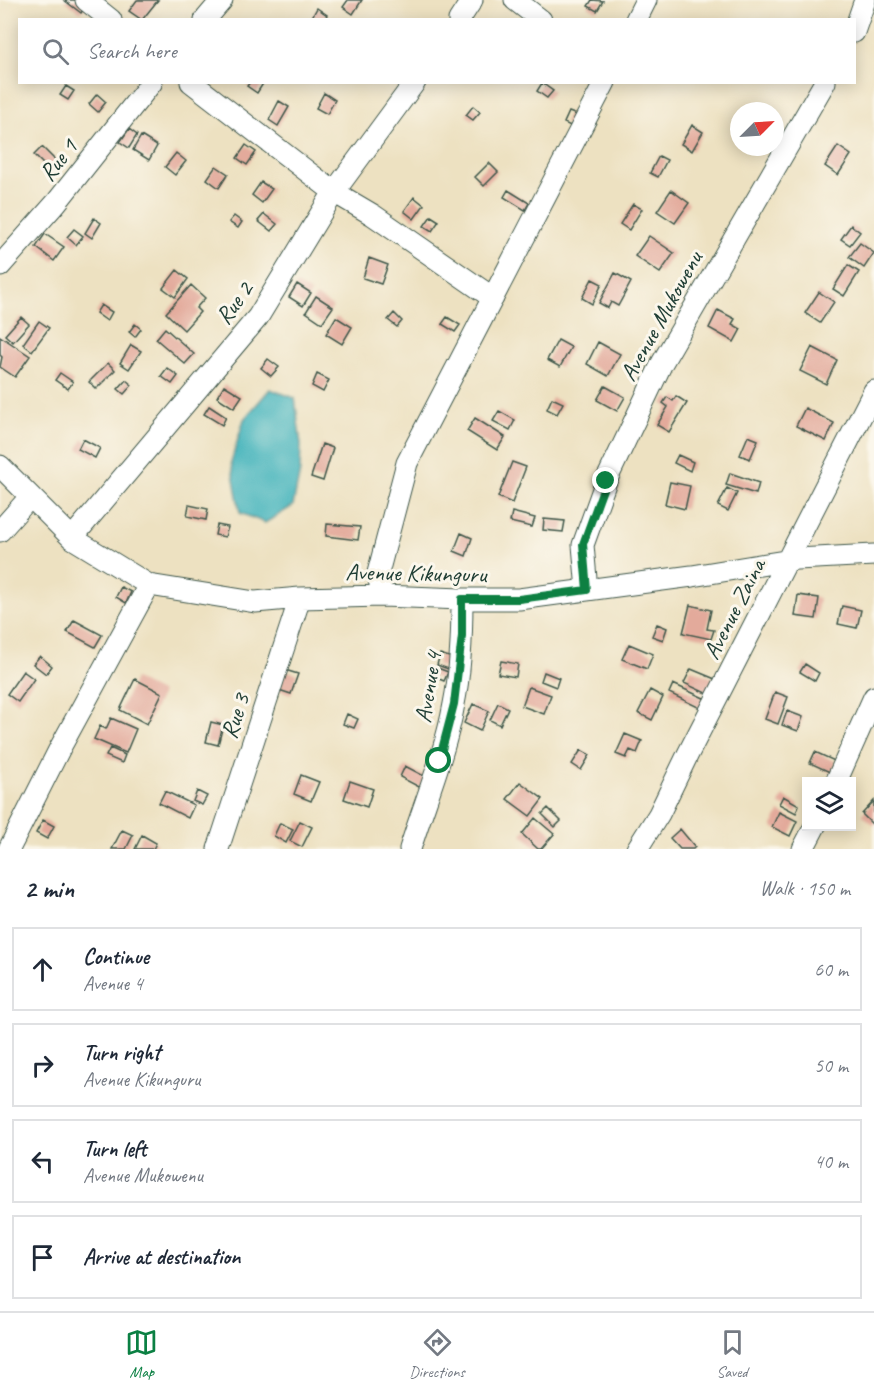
<!DOCTYPE html>
<meta charset="utf-8">
<style>
:root{--surface:#fff;--page:#f6f6f7;--text:#1f2937;--muted:#747a83;--line:#e0e1e3;--accent:#0b8043}
body{margin:0;font-family:Caveat,sans-serif;background:var(--page);color:var(--text)}
.controls{position:absolute;right:18px;bottom:18px;display:grid;overflow:hidden;border-radius:0px;box-shadow:0 3px 15px #0003}
.controls button{width:54px;height:54px;display:grid;place-items:center;padding:0;border:0;border-bottom:2px solid var(--line);background:var(--surface);color:var(--text);font:30px sans-serif}
.compass{position:absolute;left:730px;top:102px;width:54px;height:54px;border-radius:50%;background:var(--surface);box-shadow:0 3px 15px #0003;rotate:66deg}
.stop{position:absolute;width:18px;height:18px;margin:-14px;border:4px solid #0b8043;border-radius:50%;background:#fff}
.stop.end{background:#0b8043;border-color:#fff;box-shadow:0 2px 6px #0008}
.list{margin:0;padding:0;list-style:none}
h2{display:flex;justify-content:space-between;align-items:center;height:78px;margin:0;padding:0 24px;font-size:26px}
h2 small{font-size:20px;font-weight:400;color:var(--muted)}
.list li{display:grid;grid-template-columns:39px 1fr auto;gap:18px;align-items:center;box-sizing:border-box;height:84px;margin:0 12px 12px;padding:0 12px;border:2px solid var(--line);border-radius:0px}
.list b{display:block;font-size:22px;white-space:nowrap}
.list p{margin:0;font-size:20px;white-space:nowrap;color:var(--muted)}
.list em{font-size:20px;font-style:normal;color:var(--muted)}
.icon{flex:none;width:33px;height:33px;fill:none;stroke:currentColor;stroke-width:2;stroke-linecap:round;stroke-linejoin:round}
.map{position:relative;flex:none;width:874px;height:849px;overflow:hidden}
.search{position:absolute;background:var(--surface);box-shadow:0 3px 15px #0003;left:18px;right:18px;top:18px;height:66px;display:flex;align-items:center;gap:15px;box-sizing:border-box;padding:0 21px;border-radius:0px;color:var(--muted);font-size:22px}
.sheet{height:462px;background:var(--surface)}
nav{display:flex;justify-content:space-around;align-items:center;box-sizing:border-box;height:84px;border-top:2px solid var(--line);background:var(--surface);font-size:16px;color:var(--muted)}
nav a{display:grid;justify-items:center;gap:3px}
nav .on{color:var(--accent)}
.map>svg:first-child{display:block}
.water{fill:#43b3bb;stroke:#317878;stroke-width:1.5}
.building{fill:#e3aa9b}
.lines{fill:none;stroke-linecap:round;stroke-linejoin:round}
.minor-casing{stroke:#3e5649;stroke-width:23}
.minor{stroke:#fff;stroke-width:21}
.route{stroke:#0b8043;stroke-width:8}
.labels{text-anchor:middle;stroke-width:6;stroke-linejoin:round;paint-order:stroke}
.street-label{font-size:24px;fill:#1f3d34;stroke:#fbf7ec}
</style>
<div class="map">
<svg width="874" height="849" viewBox="0 0 874 849">
<rect width="100%" height="100%" fill="#fbf7ec"/>
<filter id="ink" filterUnits="userSpaceOnUse"><feTurbulence type="fractalNoise" baseFrequency=".0167" numOctaves="2"/><feDisplacementMap in="SourceGraphic" scale="12" xChannelSelector="R" yChannelSelector="G"/><feConvolveMatrix kernelMatrix="1 2 1 2 8 2 1 2 1" color-interpolation-filters="sRGB"/></filter>
<filter id="wash" filterUnits="userSpaceOnUse"><feTurbulence type="fractalNoise" baseFrequency=".008" numOctaves="4" result="noise"/><feDisplacementMap in="SourceGraphic" scale="24" xChannelSelector="R" yChannelSelector="G"/><feGaussianBlur stdDeviation="1.35" result="paint"/><feColorMatrix in="noise" values="0 0 0 0 0 0 0 0 0 0 0 0 0 0 0 0 0 1.4 0 .05"/><feComposite in="paint" operator="in"/></filter>
<g filter="url(#wash)">
<rect width="100%" height="100%" fill="#ede1c1"/>
<!-- water -->
<path class="water" d="M270 389 295 398 301 445 300 471 293 506 265 523 240 513 231 462 244 419Z"/>
<g id="blocks">
<!-- building -->
<path class="building" d="M64 0H81L87 4 81 13Z
M137 0H158L142 20 129 11Z
M348 0H362L353 14 343 7Z
M592 0 603 1 597 11 588 6Z
M317 8 327 15 324 20H316L312 17Z
M250 82H264L257 93 247 86Z
M542 83 553 91 547 98 537 91Z
M66 86 74 91 68 100 60 95Z
M324 93 335 100 327 114 316 108Z
M97 94 106 102 98 112 89 104Z
M279 101 289 107 278 126 269 120Z
M473 106 480 112 473 120 466 115Z
M569 112 582 117 577 129 564 123Z
M692 125 703 132 692 151 681 144Z
M129 129 137 135 129 148 120 142Z
M141 136 157 146 149 160 133 150Z
M246 145 256 152 247 165 237 158Z
M838 146 851 155 838 175 825 166Z
M42 147 57 162 49 170 34 155Z
M176 153 186 161 175 175 165 167Z
M659 156 667 160 658 177 650 173Z
M489 163 498 172 484 186 475 177Z
M216 166 228 174 219 188 207 179Z
M261 182 272 189 262 203 252 195Z
M508 190 529 203 525 210 504 197Z
M671 190 689 203 675 223 657 211Z
M414 197 424 205 414 219 404 211Z
M633 204 642 209 629 230 620 224Z
M264 214 277 224 271 231 258 221Z
M234 216 242 222 238 228 229 222Z
M431 216 439 221 432 231 424 226Z
M94 218 101 223 92 238 85 233Z
M851 225 860 232 850 245 841 239Z
M74 229 83 236 76 245 67 237Z
M45 234 64 247 54 261 36 247Z
M649 236 674 253 660 273 635 256Z
M860 243 874 253 864 268 849 257Z
M369 258 388 265 381 284 363 278Z
M848 265 859 272 844 296 833 289Z
M177 270 188 279 175 297 163 288Z
M615 273 631 282 618 306 611 302 608 308 599 303Z
M592 279 602 284 592 304 582 298Z
M297 284 311 293 303 306 289 297Z
M191 285 205 298 196 308 200 312 184 330 166 313Z
M819 292 834 302 820 323 805 313Z
M316 296 333 307 322 323 306 312Z
M101 305 112 312 107 321 96 313Z
M718 310 735 319 732 324 741 329 734 342 709 328Z
M394 313 402 321 397 327 388 320Z
M21 317 29 324 13 342 5 335Z
M336 317 352 327 342 344 326 334Z
M447 317 460 325 455 332 442 324Z
M39 321 49 328 32 351 23 344Z
M135 324 141 329 135 337 129 332Z
M165 328 194 354 185 364 156 339Z
M0 336 30 356 15 377 0 367 2 357 0 355Z
M558 340 571 347 560 367 547 360Z
M598 342 620 354 608 376 587 364Z
M131 345 141 351 129 369 120 363Z
M812 347 837 360 826 384 800 371Z
M268 359 279 367 271 376 261 368Z
M108 363 115 370 96 389 89 382Z
M167 368 178 376 172 384 161 376Z
M60 373 73 382 68 389 55 380Z
M317 374 329 380 323 392 312 386Z
M126 380 132 385 124 394 118 389Z
M224 385 242 396 234 408 217 397Z
M605 386 625 397 617 411 597 400Z
M676 396 687 403 669 432 657 425 668 407 663 403 667 397 673 401Z
M552 398 563 403 557 414 547 409Z
M209 406 226 417 222 425 204 414Z
M805 408 834 423 826 441 796 426Z
M499 411 515 420 510 430 493 421Z
M475 418 505 437 497 450 467 431Z
M748 436 758 440 750 459 740 455Z
M83 439 100 448 95 458 78 449Z
M322 444 333 448 323 481 311 477Z
M678 455 693 462 690 471 674 463Z
M512 462 526 467 512 503 498 497Z
M730 473 759 483 756 494 726 485Z
M670 482 690 486 685 509 665 504Z
M727 488 737 493 728 511 718 506Z
M189 505 208 509 206 520 187 516Z
M512 512 535 518 532 527 510 522Z
M544 519 565 521 563 532 543 530Z
M327 524 360 527 358 540 326 536Z
M217 525 228 527 225 537 215 535Z
M461 533 472 538 466 556 454 551Z
M121 587 131 592 126 603 116 597Z
M798 595 819 598 816 619 795 616Z
M690 605 711 610 707 629 714 630 711 639 683 633Z
M842 606 861 610 857 628 838 624Z
M74 620 102 635 95 647 67 632Z
M657 624 667 628 663 640 652 636Z
M629 644 653 654 647 669 622 659Z
M440 654 458 660 454 671 437 665Z
M40 656 52 666 46 674 33 664Z
M501 661 518 664 516 677 498 674Z
M805 664 819 673 815 681 800 672Z
M435 667 448 672 444 681 432 676Z
M691 669 715 679 708 694 684 683Z
M285 670 298 674 291 694 279 690Z
M23 671 34 679 18 702 7 694Z
M544 672 559 678 556 687 541 681Z
M135 679 162 693 147 724 120 710Z
M673 684 706 699 702 709 669 693Z
M529 687 551 695 544 714 522 706Z
M650 690 663 697 652 720 638 713Z
M775 692 788 697 778 724 765 719Z
M498 703 508 708 500 725 490 720Z
M473 704 489 711 480 731 464 723Z
M787 711 803 717 798 731 782 725Z
M347 714 358 719 354 728 343 724Z
M111 718 136 729 126 753 94 739 100 726 106 729Z
M211 722 223 725 218 745 206 742Z
M625 734 642 741 637 753 630 750 626 758 616 754Z
M110 748 125 755 122 763 106 756Z
M581 750 590 755 581 770 572 764Z
M815 752 837 762 832 773 810 763Z
M405 766 426 777 421 788 400 777Z
M301 775 319 782 311 801 294 794Z
M350 781 373 789 367 807 344 799Z
M520 782 543 799 530 816 507 799Z
M165 791 194 805 188 818 159 803Z
M197 791 207 796 202 805 193 801Z
M783 796 799 805 796 813 779 804Z
M874 801V826L862 814Z
M548 808 561 821 555 827 542 814Z
M779 812 797 821 790 836 772 827Z
M535 818 554 834 541 849H538L522 834Z
M43 820 54 826 47 839 36 833Z
M300 821 312 827 302 847 290 841Z
M280 823 293 829 286 843 274 836Z
M680 829 695 847 693 849H680L670 838Z
M122 830 133 835 126 849H112Z
M142 835 156 843 153 849H135Z"/>
</g>
</g>
<g filter="url(#ink)">
<use href="#blocks" fill-opacity="0" stroke="#3e5649" stroke-width="1.5"/>
<g class="lines">
<defs>
<path id="minor" d="M86 0 111 20
M515 0 541 20
M205 20 222 0
M459 20 472 0
M636 20 646 0
M854 32 865 0
M191 82 334 192 373 215 493 298
M0 266 56 203 152 82
M0 466 72 538 149 585 255 602 300 598 382 596 462 599H519L692 576 797 559 874 555
M0 531 30 497
M72 538 258 317 334 192 415 82
M587 590 583 545 606 481 662 363 825 82
M382 596 378 573 407 463 605 82
M836 782 874 697
M9 849 60 748 149 585
M218 849 300 598
M410 849C425 801 445 754 454 704 461 670 462 634 462 599
M637 849 659 814 688 754 874 391
M803 849 815 826"/>
</defs>
<!-- minor casing -->
<use href="#minor" class="minor-casing"/>
<!-- minor -->
<use href="#minor" class="minor"/>
</g>
</g>
<g class="lines" filter="url(#ink)">
<!-- route -->
<path class="route" d="M439 761 454 704 462 636V599H519L587 590 583 544 606 481"/>
</g>
<g class="labels">
<!-- street labels -->
<g class="street-label">
<text transform="translate(58 160) rotate(-52)" y="8">Rue 1</text>
<text transform="translate(234 303) rotate(-54)" y="8">Rue 2</text>
<text transform="translate(661 316) rotate(-61)" y="8">Avenue Mukowenu</text>
<text transform="translate(416 573) rotate(1)" y="8">Avenue Kikunguru</text>
<text transform="translate(734 609) rotate(-63)" y="8">Avenue Zaina</text>
<text transform="translate(428 687) rotate(-81)" y="8">Avenue 4</text>
<text transform="translate(235 716) rotate(-72)" y="8">Rue 3</text>
</g>
</g>
</svg>
<div class="controls">
<button><svg class="icon" aria-label="layers" viewBox="0 0 24 24"><path d="M12 4l9 5-9 5-9-5zM3 14l9 5 9-5"/></svg></button>
</div>
<svg class="compass" viewBox="-18 -18 36 36"><path d="M0-13l5 13h-10z" fill="#e53935"/><path d="M0 13l5-13h-10z" fill="#747a83"/></svg>
<div class="stop" style="left:439px;top:761px"></div>
<div class="stop end" style="left:606px;top:481px"></div>
<div class="search"><svg class="icon" aria-label="search" viewBox="0 0 24 24"><circle cx="10" cy="10" r="6"/><path d="M15 15l6 6"/></svg>Search here</div>
</div>
<section class="sheet">
<h2>2 min<small>Walk · 150 m</small></h2>
<ul class="list">
<li><svg class="icon" aria-label="ahead" viewBox="0 0 24 24"><path d="M12 20V5M6 11l6-6 6 6"/></svg><div><b>Continue</b><p>Avenue 4</p></div><em>60 m</em></li>
<li><svg class="icon" aria-label="right" viewBox="0 0 24 24"><path d="M7 20v-9h11M14 6l5 5-5 5"/></svg><div><b>Turn right</b><p>Avenue Kikunguru</p></div><em>50 m</em></li>
<li><svg class="icon" aria-label="left" viewBox="0 0 24 24"><path d="M17 20v-9H6M10 6l-5 5 5 5"/></svg><div><b>Turn left</b><p>Avenue Mukowenu</p></div><em>40 m</em></li>
<li><svg class="icon" aria-label="arrive" viewBox="0 0 24 24"><path d="M6 21V4h12l-3 4 3 4H6"/></svg><div><b>Arrive at destination</b></div></li>
</ul>
</section>
<nav>
<a class="on"><svg class="icon" aria-label="map" viewBox="0 0 24 24"><path d="M3 6l6-2 6 2 6-2v14l-6 2-6-2-6 2zM9 4v14M15 6v14"/></svg>Map</a>
<a><svg class="icon" aria-label="directions" viewBox="0 0 24 24"><path d="M12 3l9 9-9 9-9-9zM9 14v-3h6M13 9l2 2-2 2"/></svg>Directions</a>
<a><svg class="icon" aria-label="saved" viewBox="0 0 24 24"><path d="M7 4h10v16l-5-4-5 4z"/></svg>Saved</a>
</nav>
